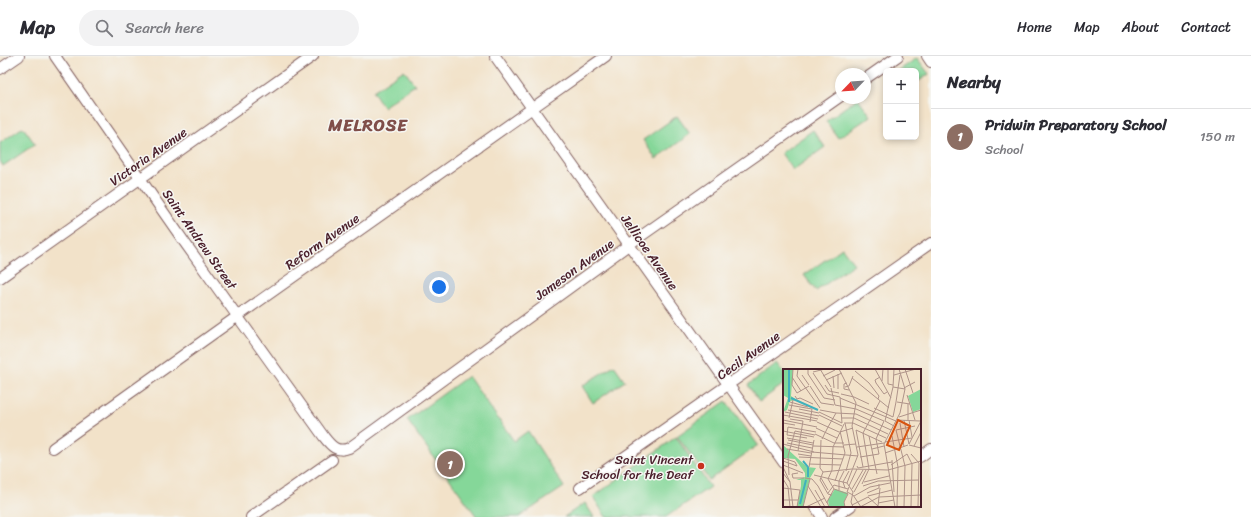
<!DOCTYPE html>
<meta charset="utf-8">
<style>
:root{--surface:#fff;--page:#f2f2f3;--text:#2b2b33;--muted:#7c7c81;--line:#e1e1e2;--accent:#111827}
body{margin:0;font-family:Sriracha,sans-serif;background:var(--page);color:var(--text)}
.controls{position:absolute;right:12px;top:12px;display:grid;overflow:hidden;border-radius:6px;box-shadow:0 2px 6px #0003}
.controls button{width:36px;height:36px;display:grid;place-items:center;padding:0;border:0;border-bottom:1px solid var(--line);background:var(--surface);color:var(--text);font:20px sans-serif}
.compass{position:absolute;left:835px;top:12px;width:36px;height:36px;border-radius:50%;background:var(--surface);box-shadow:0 2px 6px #0003;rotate:245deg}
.you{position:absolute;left:439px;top:231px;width:14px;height:14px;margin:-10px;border:3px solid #fff;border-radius:50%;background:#1a73e8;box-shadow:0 0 0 6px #1a73e833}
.badge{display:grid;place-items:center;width:26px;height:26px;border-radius:50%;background:var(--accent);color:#fff;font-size:13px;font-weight:700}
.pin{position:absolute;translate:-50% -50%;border:2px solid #fff;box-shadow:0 1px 4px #0006}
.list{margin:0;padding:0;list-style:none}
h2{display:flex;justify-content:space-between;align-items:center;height:52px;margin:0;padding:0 16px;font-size:17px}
h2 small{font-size:13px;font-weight:400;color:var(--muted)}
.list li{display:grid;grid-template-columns:26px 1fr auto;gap:12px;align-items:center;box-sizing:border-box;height:56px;padding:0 16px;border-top:1px solid var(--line)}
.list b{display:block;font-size:15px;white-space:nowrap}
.list p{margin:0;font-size:13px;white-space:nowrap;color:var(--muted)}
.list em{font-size:13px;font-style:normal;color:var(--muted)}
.icon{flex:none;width:22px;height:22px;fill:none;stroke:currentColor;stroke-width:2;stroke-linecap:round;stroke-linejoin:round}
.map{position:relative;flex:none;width:931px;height:461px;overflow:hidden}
header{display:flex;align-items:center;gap:24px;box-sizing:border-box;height:56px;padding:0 20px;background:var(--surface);border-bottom:1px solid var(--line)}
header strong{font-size:19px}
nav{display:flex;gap:22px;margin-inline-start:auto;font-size:14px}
.search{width:280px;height:36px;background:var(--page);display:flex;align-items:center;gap:10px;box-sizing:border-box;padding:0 14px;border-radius:22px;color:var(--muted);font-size:15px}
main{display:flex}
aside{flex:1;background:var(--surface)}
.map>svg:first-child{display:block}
.green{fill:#85d799;stroke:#687b62}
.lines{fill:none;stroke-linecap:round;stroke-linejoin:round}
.minor-casing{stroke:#856362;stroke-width:12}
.minor{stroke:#fff;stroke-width:10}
.poi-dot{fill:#c8321e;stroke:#f6f6f2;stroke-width:1.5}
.labels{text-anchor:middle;stroke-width:3;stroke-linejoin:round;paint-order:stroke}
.street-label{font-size:13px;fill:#4a1f2b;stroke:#f6f6f2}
.poi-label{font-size:13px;fill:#4a1f2b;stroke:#f6f6f2;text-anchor:end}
.district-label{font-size:17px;font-weight:bold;letter-spacing:1px;fill:#804e49;stroke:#f6f6f2}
.inset-river{fill:none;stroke:#41b1bc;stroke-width:2}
.inset-road{fill:none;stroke:#af948a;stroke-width:1}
.view{fill:#d8530f;fill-opacity:0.15;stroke:#d8530f;stroke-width:2}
.inset-edge{fill:none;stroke:#4a1f2b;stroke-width:2}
</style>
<header>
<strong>Map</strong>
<div class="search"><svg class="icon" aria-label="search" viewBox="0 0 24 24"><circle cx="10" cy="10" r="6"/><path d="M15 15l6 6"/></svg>Search here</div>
<nav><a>Home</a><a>Map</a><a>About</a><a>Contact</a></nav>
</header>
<main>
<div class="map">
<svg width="931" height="461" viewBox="0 0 931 461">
<rect width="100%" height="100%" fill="#f6f6f2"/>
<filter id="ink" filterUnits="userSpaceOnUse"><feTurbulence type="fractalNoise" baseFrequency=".025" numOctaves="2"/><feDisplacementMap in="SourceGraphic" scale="8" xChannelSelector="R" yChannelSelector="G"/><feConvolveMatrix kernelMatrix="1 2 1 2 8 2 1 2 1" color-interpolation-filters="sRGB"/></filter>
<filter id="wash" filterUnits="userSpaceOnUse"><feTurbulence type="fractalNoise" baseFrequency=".012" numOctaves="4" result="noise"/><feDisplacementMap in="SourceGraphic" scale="16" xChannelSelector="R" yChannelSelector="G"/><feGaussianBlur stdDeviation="0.9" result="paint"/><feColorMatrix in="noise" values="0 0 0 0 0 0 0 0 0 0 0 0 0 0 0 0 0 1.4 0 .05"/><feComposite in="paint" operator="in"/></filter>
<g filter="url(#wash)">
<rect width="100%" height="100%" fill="#f2e2c9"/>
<!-- green -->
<path class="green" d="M917 2 929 18 916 27V15H898Z
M404 14 415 29 383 51 373 35Z
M858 42 871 60 838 82 826 65Z
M677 60 690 78 656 103 643 84Z
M23 71 35 88 3 110 0 105V87Z
M813 74 825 91 793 114 781 97Z
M842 192 854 208 816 235 804 219Z
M777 307 784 316V328L759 346 748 329Z
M614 309 625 325 593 347 582 330Z
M468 320 514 385 528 375 564 431 519 461H477L407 364Z
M726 345 758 389 709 424 677 380Z
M676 381 710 431 666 461H606L593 441Z
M585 447 594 461H564Z"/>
</g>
<g filter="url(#ink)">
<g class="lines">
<defs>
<path id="minor" d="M55 0 185 187 324 381C331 390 337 397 349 392L634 185 841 40
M495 0 784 407
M927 0 931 6
M0 13 19 0
M865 23 898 0
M0 222 313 0
M53 392 238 260 606 0
M920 401 931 393
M580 432 931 187
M815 450 822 461
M251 461 332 404
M835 461 851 450"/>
</defs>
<!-- minor casing -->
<use href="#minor" class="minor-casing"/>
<!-- minor -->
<use href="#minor" class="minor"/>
</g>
</g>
<!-- markers -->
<circle class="poi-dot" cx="701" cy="410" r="4"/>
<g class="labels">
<!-- street labels -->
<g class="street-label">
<text transform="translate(148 100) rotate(-35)" y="5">Victoria Avenue</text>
<text transform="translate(200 183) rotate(55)" y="5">Saint Andrew Street</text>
<text transform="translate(322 185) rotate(-35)" y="5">Reform Avenue</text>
<text transform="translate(650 196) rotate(55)" y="5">Jellicoe Avenue</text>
<text transform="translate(574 213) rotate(-36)" y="5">Jameson Avenue</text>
<text transform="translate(748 299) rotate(-35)" y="5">Cecil Avenue</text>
</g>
<!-- poi labels -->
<g class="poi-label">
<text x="693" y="408">Saint Vincent<tspan x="693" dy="15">School for the Deaf</tspan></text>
</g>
<!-- district labels -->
<g class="district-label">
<text x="368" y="75">MELROSE</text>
</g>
</g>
<!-- overview -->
<g transform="translate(783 313)">
<rect width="138" height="138" fill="#f2e2c9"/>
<path d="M0 0H10L8 27 14 31 7 32 4 41 0 43 5 29 0 26ZM138 20V40L130 43 125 27ZM0 76 24 98 33 99 27 109 20 138H14L18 117V111H13L22 108V104L12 90 0 89ZM52 120 65 124 61 133 62 138H46L45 131Z" fill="#85d799"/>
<path class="inset-river" d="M8 29 35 41M6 33V0M20 92 25 98V108M17 135 23 111"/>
<path class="inset-road" d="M10 0 9 16 14 24 26 17M15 0 14 7 37 39M25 0V5L41 29 52 31M37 0 48 18M56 0 73 34 69 57 75 86 64 114 70 123 68 133 70 138M92 0 108 29M105 0V15L110 16M122 0 130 24M72 2 86 14 96 27 95 30M30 3 42 0M30 4 44 25M55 5V20M19 6 26 16M111 6 133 0M40 7 52 1M50 7 51 19M9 8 18 22M97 8 92 11 93 14 101 25 104 23M69 9 106 39M43 11 59 4M99 12 100 0M64 14 61 15V20L66 21M42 16 46 22 56 24M27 17 38 34M62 18 66 17 70 7M110 18 122 20M48 19 52 36M121 19 132 13M44 25 57 28 59 54M58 25 71 28M124 26 132 51M12 27 14 30 17 29 30 35M71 28 86 35M57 29 113 52M7 33 25 38M113 33 117 6M114 33 127 35M38 34 51 36M6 36 29 40 27 53M52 36 73 40 101 52 93 70 96 85M91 39 110 48M16 40 36 44M5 41 36 47M37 41 53 44M2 43 35 50M36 43 59 54M53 44 73 45 108 61M0 46 34 52M36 46 59 57M110 48 113 33M116 48 138 41M6 49 10 31M59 49H71L105 65M7 50 20 52M0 51 34 58M114 51 137 52M121 51 126 75M125 51V35M126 51 129 68M34 53 45 58M0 54 12 56M61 54H70L103 69M62 54 68 84 63 102M117 54 121 78M111 57 102 52 110 18 111 0M5 58 4 66 24 69M5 58 33 63M45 58 53 44M45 58 56 63M33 59 54 69M73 61 80 98M73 61 99 73M0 62 31 68M12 62 32 66M57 63 70 59M80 64 97 32M32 65 51 74H61M86 67 94 105M109 67 115 98 114 138M4 69 30 74M39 70 45 58M5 71 30 76M38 71 37 99 40 103M102 73 129 69M4 74 29 79M0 75 31 83M126 75 138 52M61 76 73 75M126 76 138 79M30 77 61 78M131 77 138 63M74 78 101 74M4 80 28 84M89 80 101 77M15 82 20 52M29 83 75 87M102 84 125 76M15 85 28 87M124 85 129 95 128 138M128 85 136 94 135 138M16 88 60 90M77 88 96 85M0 89 12 93 14 97M109 91 111 123M0 92 14 97M26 95 58 96M0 96 20 104M108 96 124 85M74 97 75 99 109 93M0 98 7 113M26 98 31 71M70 100 105 101 138 92M40 103 69 100M40 103 37 111 45 125 49 126M0 104 7 113 10 138M15 104 9 105 10 109H21M6 106 5 87 12 62M31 106 64 114M22 109 29 110 35 117 44 134M38 109 45 121M0 110 5 118 7 138M52 112 62 84 57 62M95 112 136 111M81 113 106 107M79 115 86 100 80 64M25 117 38 138M66 117 74 100M80 117 95 112M66 118 64 123 70 126 78 138M0 119 17 121 14 138M62 119 60 113 66 102M51 120 45 110 49 101 50 78 61 55M51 120 65 125 61 133 62 138M69 120 80 101M32 121 42 138M56 121V112L61 102M71 123 83 101M45 124 51 116 65 120M84 124 96 119V115M71 127 87 118 107 114M85 127 109 121M85 128 95 137M0 131H15M95 134 111 131M69 136 85 128M95 137 97 119M20 138 27 110M23 138 42 129M46 138 44 133 51 120M77 138 96 128 138 126M112 138 101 75 117 44 122 20 116 0M121 138 122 97 113 61 132 57"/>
<path class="view" d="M115 51 127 57 116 81 104 76Z"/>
<rect width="138" height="138" class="inset-edge"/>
</g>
</svg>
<div class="controls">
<button>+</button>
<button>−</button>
</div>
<svg class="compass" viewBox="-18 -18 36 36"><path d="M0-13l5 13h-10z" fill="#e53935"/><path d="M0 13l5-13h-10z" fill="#7c7c81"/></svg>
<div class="you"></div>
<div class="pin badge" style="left:450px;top:408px;background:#8d6e63">1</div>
</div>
<aside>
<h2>Nearby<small></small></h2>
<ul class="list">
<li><span class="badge" style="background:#8d6e63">1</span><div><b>Pridwin Preparatory School</b><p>School</p></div><em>150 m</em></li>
</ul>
</aside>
</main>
